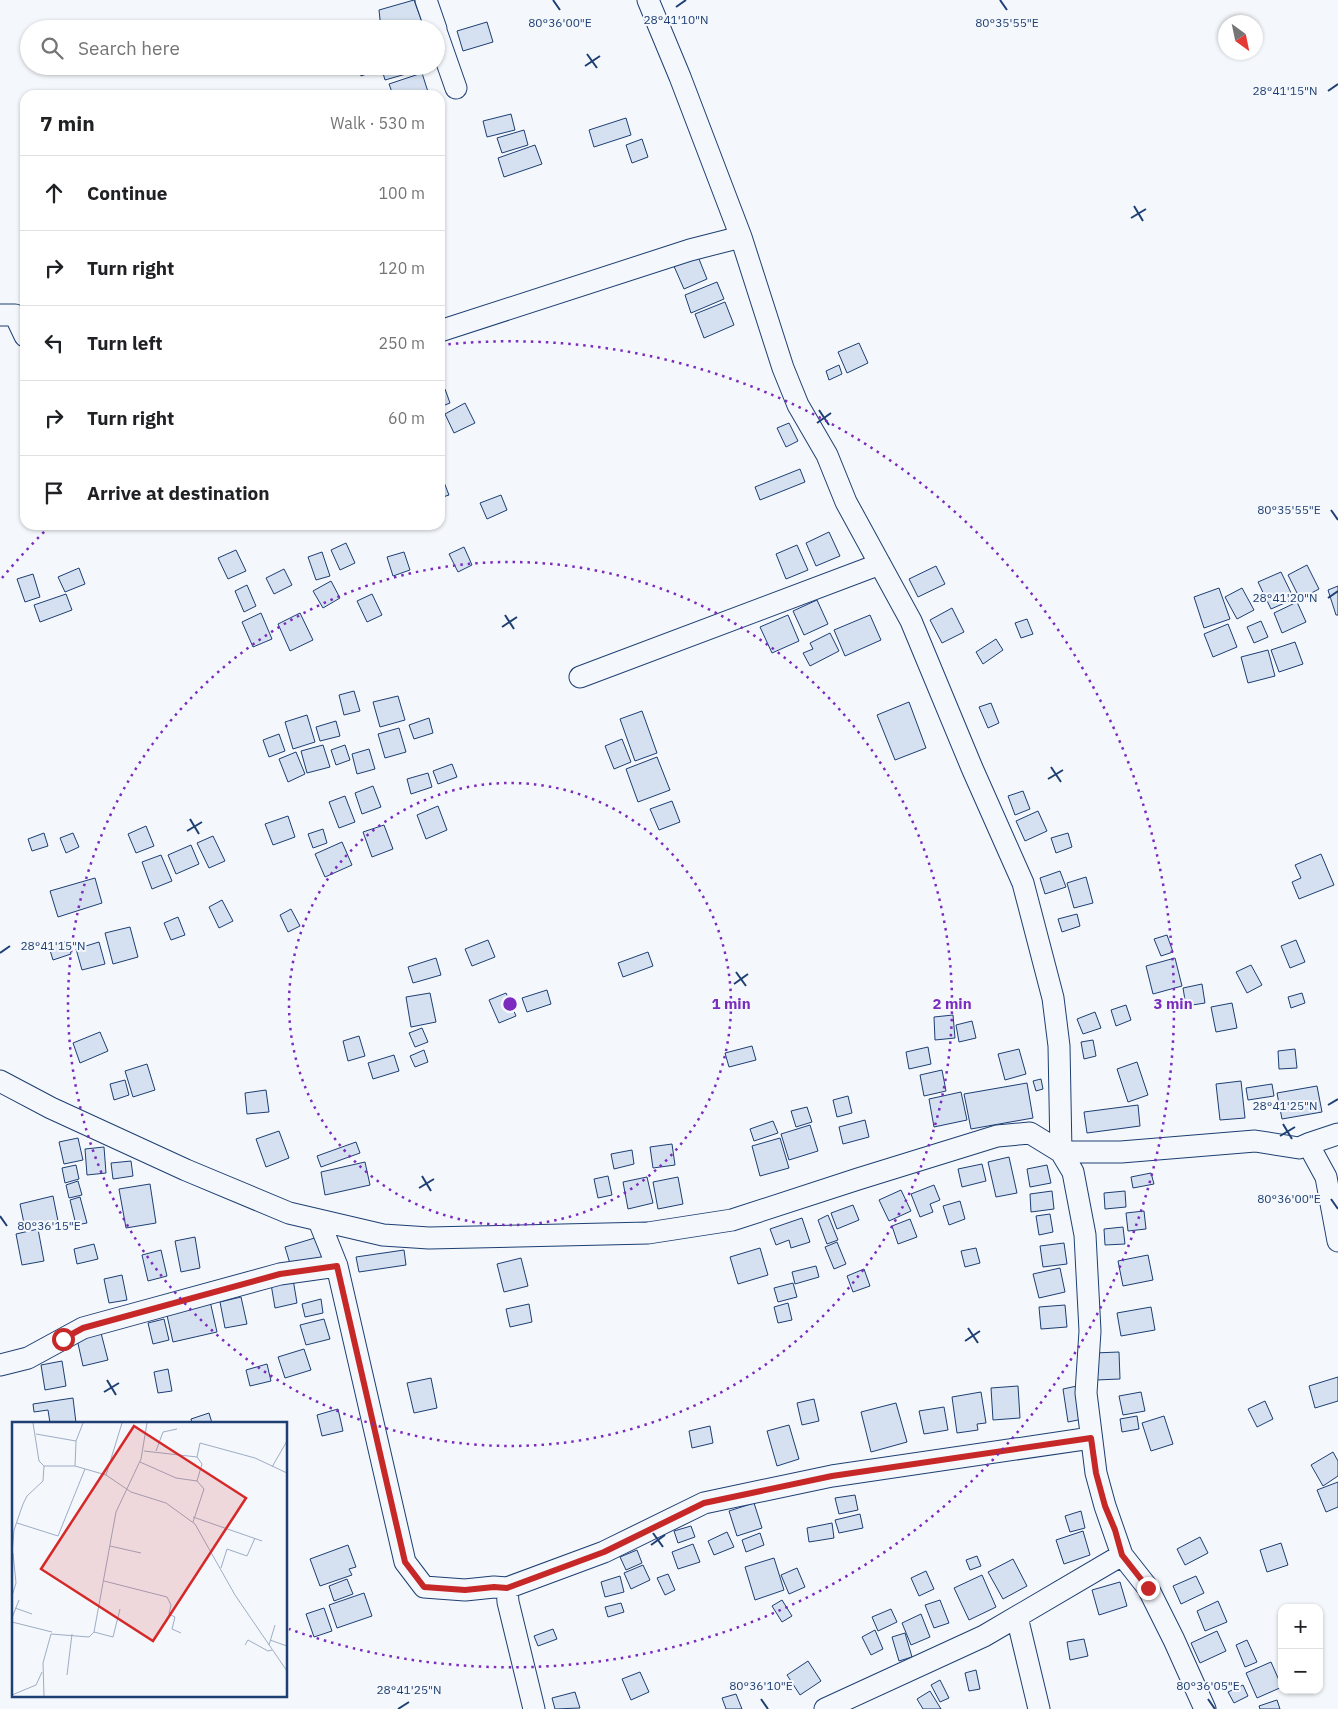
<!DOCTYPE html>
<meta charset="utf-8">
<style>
:root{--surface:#fff;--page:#f2f2f2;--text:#202124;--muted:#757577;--line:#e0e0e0}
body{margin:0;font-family:"IBM Plex Sans",sans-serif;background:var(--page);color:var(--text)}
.controls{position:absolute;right:15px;bottom:15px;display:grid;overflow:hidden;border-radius:10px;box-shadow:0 1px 4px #0004}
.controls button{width:45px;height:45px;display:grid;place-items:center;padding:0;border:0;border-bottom:1px solid var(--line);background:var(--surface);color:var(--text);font:25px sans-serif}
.compass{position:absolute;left:1218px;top:15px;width:45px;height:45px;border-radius:50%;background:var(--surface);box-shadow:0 1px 4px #0004;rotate:147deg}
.stop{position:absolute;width:15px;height:15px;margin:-11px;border:4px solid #c62828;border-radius:50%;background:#fff}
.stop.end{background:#c62828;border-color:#fff;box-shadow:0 1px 5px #0008}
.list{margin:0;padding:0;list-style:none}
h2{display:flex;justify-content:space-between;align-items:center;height:65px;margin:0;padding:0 20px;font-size:21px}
h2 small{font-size:16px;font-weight:400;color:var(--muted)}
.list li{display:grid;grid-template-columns:32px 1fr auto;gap:15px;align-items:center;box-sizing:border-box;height:75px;padding:0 20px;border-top:1px solid var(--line)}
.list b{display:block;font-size:19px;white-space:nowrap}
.list em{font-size:16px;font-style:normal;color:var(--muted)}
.icon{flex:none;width:28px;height:28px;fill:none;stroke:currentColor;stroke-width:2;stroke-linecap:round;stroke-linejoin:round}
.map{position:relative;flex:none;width:1338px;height:1709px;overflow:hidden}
.search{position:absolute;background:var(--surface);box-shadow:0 1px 4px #0004;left:20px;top:20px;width:425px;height:55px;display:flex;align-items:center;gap:12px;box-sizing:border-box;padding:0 18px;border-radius:28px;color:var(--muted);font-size:19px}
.panel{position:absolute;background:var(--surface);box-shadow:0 1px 4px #0004;left:20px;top:90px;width:425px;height:440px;border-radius:15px}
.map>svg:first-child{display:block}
.building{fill:#d5e0f0;stroke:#1d3f73}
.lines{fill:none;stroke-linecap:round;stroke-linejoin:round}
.minor-casing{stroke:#1d3f73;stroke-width:23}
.minor{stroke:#f4f7fb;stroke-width:21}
.route{stroke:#c62828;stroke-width:6}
.ticks{fill:none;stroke:#1d3f73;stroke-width:2}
.ring{fill:none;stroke:#7b2cbf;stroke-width:2.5;stroke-dasharray:2.5 5}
.inset-road{fill:none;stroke:#9eadc5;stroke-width:1}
.view{fill:#d62828;fill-opacity:0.15;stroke:#d62828;stroke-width:2.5}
.inset-edge{fill:none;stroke:#1d3f73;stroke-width:2.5}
.ticks-label{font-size:12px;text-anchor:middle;fill:#1d3f73;stroke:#f4f7fb;stroke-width:4;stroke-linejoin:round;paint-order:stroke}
.centre{fill:#7b2cbf;stroke:#f4f7fb;stroke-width:2.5}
.ring-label{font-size:15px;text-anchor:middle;font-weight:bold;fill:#7b2cbf;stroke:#f4f7fb;stroke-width:4;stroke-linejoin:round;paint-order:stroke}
</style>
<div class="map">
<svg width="1338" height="1709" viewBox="0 0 1338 1709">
<rect width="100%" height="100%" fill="#f4f7fb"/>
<!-- building -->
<path class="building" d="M414 0 422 22 381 29 379 10Z
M487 22 493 42 463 51 457 31Z
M358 66H376L378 70 361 76Z
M381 66H419L420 70 385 80Z
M422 73 429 95H393L389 84Z
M511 114 515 130 487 137 483 121Z
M626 118 631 135 594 147 589 130Z
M524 130 528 145 502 153 497 138Z
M642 139 648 157 632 163 626 145Z
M535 145 542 164 504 177 498 158Z
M697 254 707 279 684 289 673 264Z
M717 282 724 299 691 313 685 295Z
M725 302 734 325 704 338 695 314Z
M859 343 868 363 847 373 838 352Z
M839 365 842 374 829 380 826 371Z
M445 389 450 403 440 407V391Z
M465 403 475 423 454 433 445 414Z
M789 423 798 441 786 447 777 428Z
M800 469 805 482 760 500 755 487Z
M440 472 449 495 440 498Z
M501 495 507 510 487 519 480 503Z
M829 532 840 556 816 566 806 543Z
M346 543 355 563 340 570 331 550Z
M797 545 808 570 786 579 776 554Z
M464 547 472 565 458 572 449 554Z
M236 550 246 571 228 579 218 558Z
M322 552 330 576 316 580 308 557Z
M404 552 410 570 393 576 387 557Z
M1307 565 1319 589 1300 599 1288 575Z
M936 566 945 584 918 597 909 579Z
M79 568 85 584 65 592 58 577Z
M284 569 292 585 274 594 266 578Z
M1281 572 1294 599 1271 609 1258 582Z
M33 574 40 597 25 602 17 579Z
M331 581 340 598 323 608 313 591Z
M247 585 256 606 244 612 235 591Z
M1338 586V615H1336L1328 590Z
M1219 588 1230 619 1204 628 1194 597Z
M1242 588 1254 610 1237 619 1225 597Z
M66 594 72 610 40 622 34 605Z
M372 594 382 615 367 622 357 601Z
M817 600 828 624 804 635 793 611Z
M1297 602 1306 622 1282 633 1274 613Z
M952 608 964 632 942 643 930 620Z
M261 613 272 639 253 647 242 622Z
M300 613 313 640 290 651 278 624Z
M788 615 799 641 772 653 760 627Z
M870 615 881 640 845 656 834 630Z
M1027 619 1033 634 1021 638 1015 623Z
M1261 621 1268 637 1254 643 1247 627Z
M1228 624 1237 647 1213 657 1204 634Z
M830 633 839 651 810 666 803 653 813 649 810 643Z
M996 639 1003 650 983 664 976 652Z
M1295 642 1303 664 1279 672 1271 650Z
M1268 650 1275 676 1248 683 1241 657Z
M354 691 360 711 344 715 339 695Z
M398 696 405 720 380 727 373 702Z
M909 702 926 748 895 760 877 715Z
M991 703 999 723 988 728 979 707Z
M642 711 657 753 635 761 620 719Z
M307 715 315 742 293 749 285 722Z
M429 718 433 733 414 739 409 725Z
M336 721 340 736 320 741 316 727Z
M399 728 406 752 385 758 378 734Z
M279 734 285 751 269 757 263 740Z
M622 739 631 762 614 769 605 746Z
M323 745 330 767 307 773 301 751Z
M345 745 350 760 336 765 331 750Z
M369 749 375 769 357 774 352 754Z
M296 752 305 774 288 782 279 759Z
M657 757 670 790 638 802 626 769Z
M452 764 457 777 438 784 433 771Z
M428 773 432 787 411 794 407 779Z
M373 786 381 807 362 814 355 793Z
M1023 791 1030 809 1015 815 1008 796Z
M345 796 355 822 339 828 329 802Z
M672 801 680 822 659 830 650 809Z
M438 806 447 830 426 839 417 815Z
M1038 811 1047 831 1025 841 1016 821Z
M288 816 295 837 273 845 265 824Z
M384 825 393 849 372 857 363 832Z
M146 826 154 846 136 853 128 834Z
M323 829 327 843 313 848 308 834Z
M44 833 48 846 32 851 28 839Z
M73 833 79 847 66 853 60 838Z
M1068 833 1072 847 1056 853 1051 838Z
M213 836 225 861 209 868 197 843Z
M342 842 352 865 325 877 315 854Z
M191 845 199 864 176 874 168 855Z
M1321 854 1334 885 1299 899 1292 882 1301 878 1295 865Z
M161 855 172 881 152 889 142 862Z
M1060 871 1066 887 1045 894 1040 878Z
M1086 877 1093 903 1074 908 1067 883Z
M95 878 102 903 58 917 50 891Z
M222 900 233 921 219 928 209 907Z
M291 909 300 926 288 932 280 915Z
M1077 914 1080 926 1062 932 1058 919Z
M178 917 185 935 171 940 164 923Z
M130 927 138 957 113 964 105 933Z
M1167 935 1173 952 1161 956 1154 939Z
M488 940 495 957 472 966 465 949Z
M1296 940 1305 962 1290 968 1281 946Z
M67 941 71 954 53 960 49 947Z
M99 942 105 964 82 970 76 949Z
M648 952 653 966 623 977 618 963Z
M436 958 441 975 413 983 408 967Z
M1175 958 1182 986 1153 994 1146 966Z
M1251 965 1262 985 1247 993 1236 972Z
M1202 984 1205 1003 1186 1006 1183 988Z
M547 990 551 1004 527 1012 522 998Z
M430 993 436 1022 411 1027 406 997Z
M506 993 516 1016 499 1023 489 1000Z
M1302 993 1305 1003 1291 1008 1288 997Z
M1232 1003 1237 1028 1216 1032 1211 1007Z
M1126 1005 1131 1020 1116 1026 1111 1010Z
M1095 1012 1101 1028 1083 1034 1077 1019Z
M953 1015 955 1038 935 1040 934 1017Z
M972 1021 976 1038 959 1042 956 1025Z
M422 1028 428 1042 415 1047 409 1033Z
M100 1032 108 1051 80 1063 73 1043Z
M359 1036 365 1056 348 1061 343 1041Z
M1093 1040 1096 1056 1084 1059 1081 1042Z
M752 1046 756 1060 729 1067 725 1053Z
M928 1047 931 1064 909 1069 906 1052Z
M1019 1049 1026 1074 1005 1080 998 1054Z
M1295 1049 1297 1068 1279 1069 1278 1051Z
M424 1050 428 1062 415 1067 410 1056Z
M394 1055 399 1071 373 1079 368 1063Z
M1137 1062 1148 1095 1128 1102 1117 1069Z
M147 1064 155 1090 133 1097 125 1071Z
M942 1070 946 1091 924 1096 920 1075Z
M1041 1079 1043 1089 1036 1091 1033 1081Z
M125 1080 129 1095 114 1100 110 1084Z
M1241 1081 1245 1118 1220 1120 1216 1084Z
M1027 1083 1033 1118 971 1129 964 1094Z
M1272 1084 1274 1096 1248 1100 1246 1088Z
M1317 1086 1322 1112 1282 1119 1277 1093Z
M266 1090 269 1112 247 1114 245 1093Z
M961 1092 967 1120 934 1127 929 1099Z
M848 1096 852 1113 837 1117 833 1100Z
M1138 1105 1140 1126 1087 1133 1084 1112Z
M807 1107 812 1122 796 1127 791 1111Z
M865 1120 869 1137 843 1144 839 1127Z
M773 1121 778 1133 754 1141 750 1129Z
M810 1125 818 1151 789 1160 781 1134Z
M279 1131 289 1158 266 1167 256 1139Z
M78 1138 83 1160 64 1164 59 1142Z
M780 1138 789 1168 760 1176 752 1146Z
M356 1142 360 1153 321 1167 317 1156Z
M672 1144 675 1165 653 1168 650 1147Z
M104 1147 106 1173 87 1175 85 1149Z
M632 1150 634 1164 614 1169 611 1154Z
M1009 1157 1017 1193 996 1197 988 1162Z
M131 1161 133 1176 113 1179 111 1163Z
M365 1162 370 1185 325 1195 321 1172Z
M982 1164 986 1181 962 1187 958 1169Z
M76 1165 79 1179 65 1183 62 1168Z
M1047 1165 1051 1183 1030 1187 1027 1169Z
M1151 1173 1154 1184 1133 1188 1131 1177Z
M608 1176 612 1195 598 1198 594 1179Z
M647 1177 653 1203 628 1209 623 1182Z
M678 1177 683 1204 658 1209 653 1182Z
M78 1181 82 1195 69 1198 66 1185Z
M150 1184 156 1223 126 1228 119 1189Z
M934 1185 940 1200 930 1204 933 1212 920 1217 911 1194Z
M901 1190 911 1211 889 1221 879 1200Z
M1052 1191 1054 1209 1031 1212 1030 1194Z
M1125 1191 1126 1207 1105 1209 1104 1193Z
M53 1196 58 1221 25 1228 20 1204Z
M80 1197 87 1223 76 1225 70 1200Z
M960 1201 965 1219 949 1225 943 1206Z
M853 1205 859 1220 837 1229 831 1213Z
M1144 1211 1146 1229 1128 1231 1126 1213Z
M1050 1214 1053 1232 1039 1235 1036 1216Z
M828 1215 838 1240 827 1244 818 1220Z
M802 1218 810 1242 791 1248 789 1240 776 1245 770 1229Z
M910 1219 917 1237 898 1244 892 1226Z
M1123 1227 1125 1244 1105 1245 1104 1229Z
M38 1229 44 1261 22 1265 16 1234Z
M195 1237 200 1268 181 1272 175 1241Z
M318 1237 324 1256 291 1267 285 1247Z
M837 1242 846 1264 834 1269 825 1247Z
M1064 1243 1067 1264 1043 1267 1040 1246Z
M94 1244 98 1259 77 1264 74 1249Z
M760 1248 768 1275 738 1284 730 1257Z
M976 1248 980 1263 965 1267 961 1251Z
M161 1250 167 1276 148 1281 142 1255Z
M404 1250 406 1265 359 1272 356 1257Z
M1148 1255 1153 1280 1123 1286 1118 1261Z
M521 1258 528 1286 504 1292 497 1264Z
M816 1266 819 1277 795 1284 792 1272Z
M1060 1268 1065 1292 1039 1298 1033 1274Z
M864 1269 870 1286 853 1292 847 1276Z
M122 1275 127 1300 109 1303 104 1279Z
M293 1279 297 1303 275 1308 271 1284Z
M793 1283 797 1297 778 1302 774 1288Z
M241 1297 247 1324 225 1328 220 1302Z
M321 1299 323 1313 305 1317 302 1304Z
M210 1301 217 1332 173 1342 166 1311Z
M788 1303 792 1320 778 1323 774 1307Z
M529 1304 532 1322 510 1327 506 1309Z
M1065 1305 1067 1327 1041 1329 1039 1307Z
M1151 1307 1155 1330 1121 1336 1117 1313Z
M164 1319 169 1340 153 1344 148 1323Z
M324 1319 330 1339 306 1345 300 1325Z
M101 1333 108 1360 83 1366 77 1339Z
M304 1349 311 1370 285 1378 278 1357Z
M1119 1352 1120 1379 1096 1380 1094 1353Z
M62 1361 66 1386 45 1390 41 1365Z
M267 1364 271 1381 250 1386 246 1370Z
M168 1369 172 1391 158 1393 154 1372Z
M1338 1377V1401L1315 1408 1309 1386Z
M431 1378 437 1408 414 1413 407 1383Z
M1018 1386 1020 1418 993 1420 991 1388Z
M1077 1386 1083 1419 1068 1422 1063 1389Z
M981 1392 986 1423 977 1424 978 1430 957 1433 952 1397Z
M1141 1392 1145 1411 1123 1415 1119 1396Z
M73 1398 76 1423H50L48 1410 34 1412 33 1404Z
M814 1399 819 1421 802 1425 797 1403Z
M1265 1401 1273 1419 1257 1427 1248 1409Z
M896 1403 907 1442 871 1452 861 1412Z
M944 1407 948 1430 924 1434 919 1411Z
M338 1409 343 1431 322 1436 317 1415Z
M209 1413 212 1423H192L191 1419Z
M1137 1416 1139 1429 1122 1432 1120 1419Z
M1164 1416 1173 1444 1151 1451 1142 1423Z
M789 1425 799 1459 777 1466 767 1431Z
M710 1426 713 1443 692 1448 689 1431Z
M1333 1452 1338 1461V1476L1323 1486 1311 1465Z
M1338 1482V1507L1326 1512 1317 1490Z
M855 1495 858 1510 839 1514 835 1498Z
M754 1503 762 1528 737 1536 729 1511Z
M1081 1511 1085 1528 1070 1532 1065 1516Z
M860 1514 863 1528 839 1533 835 1520Z
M832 1523 834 1538 809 1542 807 1528Z
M691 1526 695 1537 678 1543 674 1531Z
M1083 1531 1090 1555 1064 1564 1056 1540Z
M727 1532 734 1547 714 1555 708 1541Z
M760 1533 764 1545 746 1552 742 1540Z
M1200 1537 1208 1553 1185 1565 1177 1549Z
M1281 1543 1288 1565 1267 1572 1260 1550Z
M693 1544 700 1562 678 1569 672 1552Z
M348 1545 356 1567 349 1569 352 1575 320 1586 310 1559Z
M637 1550 642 1563 626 1570 620 1557Z
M977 1556 981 1566 970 1570 966 1560Z
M774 1558 784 1590 755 1600 745 1567Z
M1013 1559 1027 1586 1003 1599 988 1572Z
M643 1565 650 1580 631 1589 624 1573Z
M797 1568 805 1587 789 1594 781 1575Z
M926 1571 934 1589 919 1596 911 1578Z
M668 1574 675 1590 665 1595 657 1578Z
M982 1575 996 1607 969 1620 954 1588Z
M620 1576 624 1592 605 1597 601 1582Z
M1196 1576 1204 1593 1181 1604 1173 1586Z
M347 1579 353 1594 334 1601 329 1586Z
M1120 1582 1127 1606 1099 1615 1092 1590Z
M364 1593 372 1616 337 1628 329 1605Z
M782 1600 792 1616 782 1622 772 1606Z
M940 1600 949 1623 934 1628 925 1605Z
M1218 1601 1227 1622 1205 1631 1197 1611Z
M621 1603 624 1612 608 1617 605 1607Z
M324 1608 332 1631 314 1637 306 1614Z
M891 1609 897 1622 878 1631 872 1617Z
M921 1614 930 1637 911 1645 902 1623Z
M553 1629 557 1639 538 1646 534 1636Z
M875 1630 883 1649 871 1655 862 1637Z
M1217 1631 1226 1651 1200 1663 1191 1643Z
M905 1633 912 1657 899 1661 892 1637Z
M1084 1639 1088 1656 1070 1660 1067 1642Z
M1247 1640 1257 1662 1245 1667 1236 1645Z
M808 1661 821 1681 800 1695 787 1675Z
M1271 1662 1282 1687 1257 1698 1246 1673Z
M976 1670 980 1689 969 1691 965 1673Z
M640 1672 649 1692 631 1700 622 1679Z
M940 1680 949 1698 940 1702 931 1685Z
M1243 1685 1248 1696 1234 1703 1228 1692Z
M930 1691 941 1709H923L917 1699Z
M575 1692 580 1708 555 1709 552 1698Z
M736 1694 742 1709H726L722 1698Z
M1277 1700 1280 1709H1260L1259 1706Z"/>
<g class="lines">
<defs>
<path id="minor" d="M426 0 436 29
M648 0 680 77 741 237 783 368 798 405 827 455 846 502 911 621 972 768 1023 883 1053 998 1059 1046 1061 1152 1073 1172 1085 1235 1090 1331 1086 1393 1096 1473 1105 1506 1122 1555 1148 1588 1174 1640 1205 1709
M436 31 456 88
M0 315H15L25 336
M440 331 690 250 741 237
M580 677 880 564
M0 1081 51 1108 186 1170 289 1213 383 1235 429 1238 648 1233 732 1220 858 1179 997 1136 1030 1133 1061 1152H1121L1255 1141 1299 1148 1308 1144 1326 1177 1338 1241
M1308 1144 1338 1134
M319 1221 337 1266 405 1562 424 1587 465 1590 494 1587 507 1588 508 1602 534 1709
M0 1365 28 1358 83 1328 280 1274 337 1266
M507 1588 604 1552 704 1503 832 1476 1091 1438
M1017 1617 1039 1709
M825 1709 984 1636 1122 1555"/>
</defs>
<!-- minor casing -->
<use href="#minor" class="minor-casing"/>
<!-- minor -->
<use href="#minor" class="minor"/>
</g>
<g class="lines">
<!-- route -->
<path class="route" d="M63 1339 83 1328 280 1274 337 1266 405 1562 424 1587 465 1590 494 1587 507 1588 604 1552 704 1503 832 1476 1091 1438 1096 1473 1105 1506 1115 1530 1122 1555 1148 1588"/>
</g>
<!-- ticks -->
<path class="ticks" d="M553 0 560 10M1000 0 1007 10M676 7 686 0M587 54 597 68M585 66 600 56M1328 91 1338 84M1134 206 1143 221M1131 218 1146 209M819 410 829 425M817 423 831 413M1331 510 1338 520M1328 598 1338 591M505 615 514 629M502 627 517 617M1051 767 1061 782M1048 779 1063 770M190 819 199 834M187 831 202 822M0 953 10 946M736 972 746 986M734 984 748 974M1328 1105 1338 1099M1283 1124 1292 1139M1280 1136 1295 1127M422 1176 431 1191M419 1188 434 1179M1331 1199 1338 1209M0 1216 7 1226M968 1328 978 1343M965 1341 980 1331M107 1380 116 1395M104 1392 119 1383M653 1533 663 1547M651 1545 665 1535M761 1699 768 1709M1208 1699 1215 1709M398 1709 409 1702"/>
<!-- distance rings -->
<g class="ring">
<circle cx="510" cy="1004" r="221"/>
<circle cx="510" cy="1004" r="442"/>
<path d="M2 578A663 663 0 0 1 49 527M441 345A663 663 0 1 1 289 1629"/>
</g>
<!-- overview -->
<g transform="translate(12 1422)">
<rect width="275" height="275" fill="#f4f7fb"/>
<path class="inset-road" d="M110 1 94 53 119 70 154 81 183 102 223 173 275 249M24 12 64 19M132 29 185 35 188 21 243 36 275 51M144 29 151 10 165 7M128 40 164 56 185 59M32 44H63L94 53M63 44 64 19 71 1M260 45 275 19M181 95 250 119M181 100 192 67 185 59 190 42 185 35M5 101 46 114 73 47M98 124 129 131M0 132 2 108 11 82 15 74 31 59 32 44 27 39 21 1M209 146 215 127 235 134 243 116M92 159 155 175 159 183 157 192 163 195 160 207 169 211M0 174 4 161 1 131M3 186 20 192M0 196 7 178M0 200 40 210M82 210 101 215 108 187M258 218 275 224M233 223 236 218 256 229 260 228M257 223 263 203M55 253 60 212M0 273 24 263 30 250M32 274 31 241 39 212 77 215 82 210 104 90 129 37 135 1"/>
<path class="view" d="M122 4 234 76 141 219 29 147Z"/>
<rect width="275" height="275" class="inset-edge"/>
</g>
<g class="ticks-label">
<text x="676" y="24">28°41'10"N</text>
<text x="560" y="27">80°36'00"E</text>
<text x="1007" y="27">80°35'55"E</text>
<text x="1285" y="95">28°41'15"N</text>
<text x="1289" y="514">80°35'55"E</text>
<text x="1285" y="602">28°41'20"N</text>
<text x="53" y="950">28°41'15"N</text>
<text x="1285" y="1110">28°41'25"N</text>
<text x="1289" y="1203">80°36'00"E</text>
<text x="49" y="1230">80°36'15"E</text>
<text x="761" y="1690">80°36'10"E</text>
<text x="1208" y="1690">80°36'05"E</text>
<text x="409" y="1694">28°41'25"N</text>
</g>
<circle cx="510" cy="1004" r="8" class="centre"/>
<g class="ring-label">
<text x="731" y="1009">1 min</text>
<text x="952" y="1009">2 min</text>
<text x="1173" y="1009">3 min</text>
</g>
</svg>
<div class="controls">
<button>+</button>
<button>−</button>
</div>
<svg class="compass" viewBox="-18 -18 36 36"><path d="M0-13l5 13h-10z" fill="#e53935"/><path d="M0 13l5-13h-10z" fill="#757577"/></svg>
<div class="stop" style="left:63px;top:1339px"></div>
<div class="stop end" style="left:1148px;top:1588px"></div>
<div class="search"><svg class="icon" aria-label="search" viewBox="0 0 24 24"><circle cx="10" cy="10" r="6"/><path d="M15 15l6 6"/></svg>Search here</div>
<section class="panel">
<h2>7 min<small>Walk · 530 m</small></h2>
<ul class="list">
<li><svg class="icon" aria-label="ahead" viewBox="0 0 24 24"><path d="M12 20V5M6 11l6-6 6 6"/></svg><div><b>Continue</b></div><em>100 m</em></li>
<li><svg class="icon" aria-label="right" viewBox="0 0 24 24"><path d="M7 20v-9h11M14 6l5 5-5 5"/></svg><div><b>Turn right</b></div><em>120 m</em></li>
<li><svg class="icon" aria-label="left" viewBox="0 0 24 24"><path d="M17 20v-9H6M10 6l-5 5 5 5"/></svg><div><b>Turn left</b></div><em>250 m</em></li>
<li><svg class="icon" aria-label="right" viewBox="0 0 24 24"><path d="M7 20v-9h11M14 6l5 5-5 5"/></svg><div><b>Turn right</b></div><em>60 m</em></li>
<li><svg class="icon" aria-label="arrive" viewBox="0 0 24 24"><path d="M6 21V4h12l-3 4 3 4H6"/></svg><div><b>Arrive at destination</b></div></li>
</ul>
</section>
</div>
